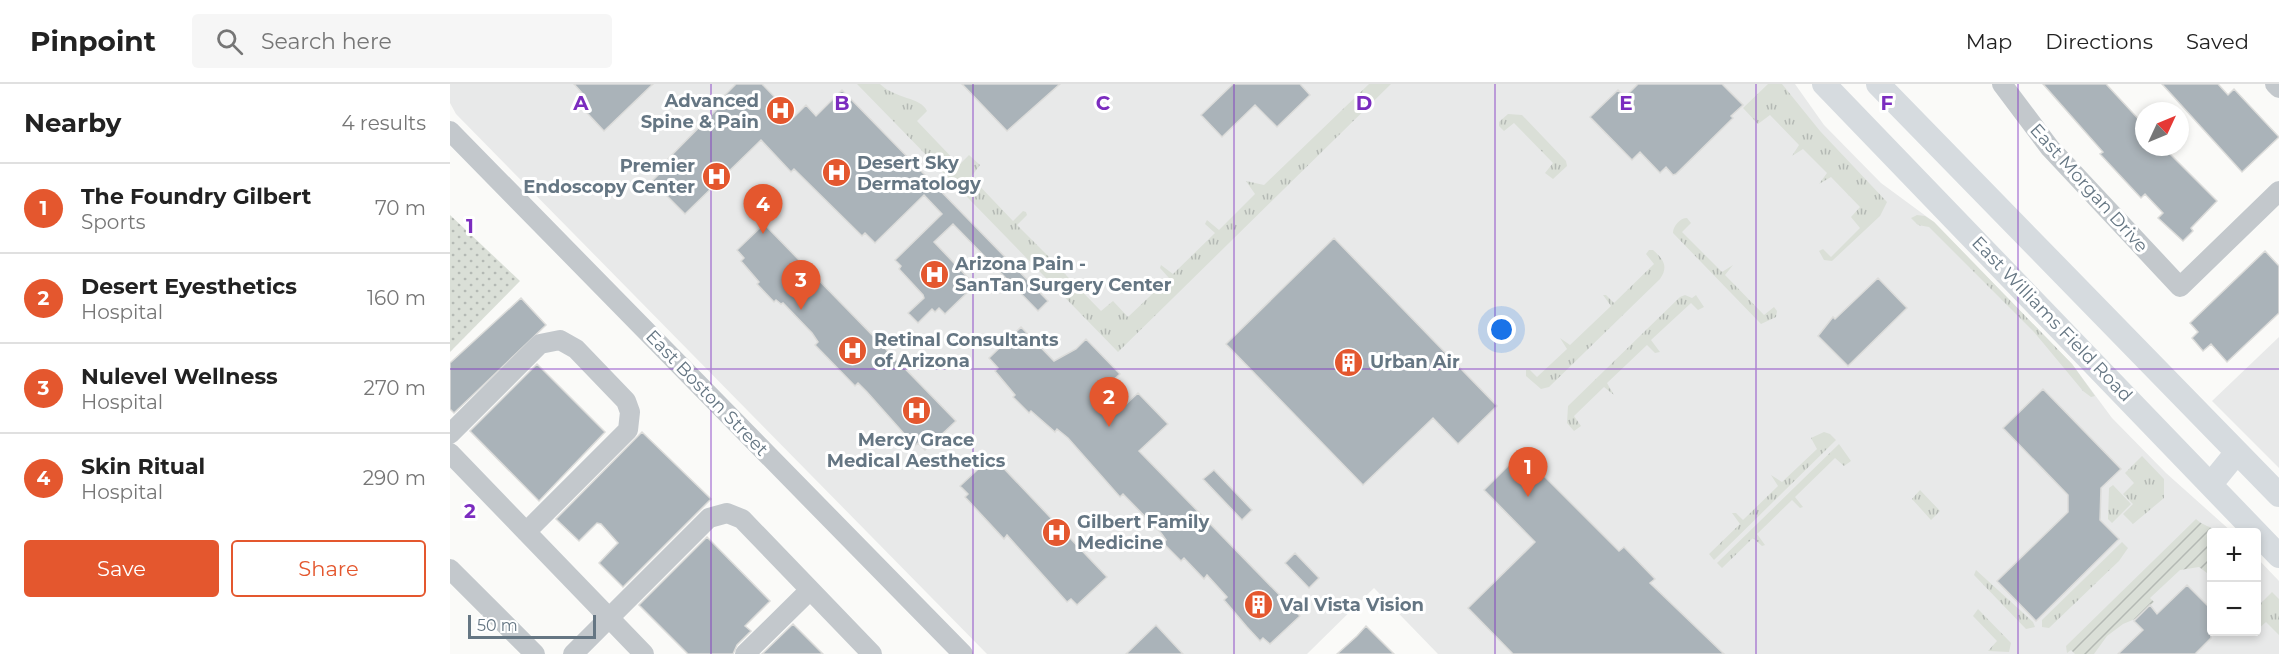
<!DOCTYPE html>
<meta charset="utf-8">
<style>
:root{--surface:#fff;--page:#f6f6f6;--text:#222;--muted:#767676;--line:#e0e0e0;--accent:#e4572e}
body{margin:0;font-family:Montserrat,sans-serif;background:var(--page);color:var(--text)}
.controls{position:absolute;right:18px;bottom:18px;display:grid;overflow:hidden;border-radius:6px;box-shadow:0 3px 9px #0003}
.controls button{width:54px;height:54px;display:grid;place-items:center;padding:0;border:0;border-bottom:2px solid var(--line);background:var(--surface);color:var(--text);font:30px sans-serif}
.compass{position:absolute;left:1685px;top:18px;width:54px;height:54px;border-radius:50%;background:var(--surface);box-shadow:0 3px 9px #0003;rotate:46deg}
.scale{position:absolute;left:18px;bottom:15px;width:128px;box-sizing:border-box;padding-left:6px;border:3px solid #657683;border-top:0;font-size:16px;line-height:21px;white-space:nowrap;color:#657683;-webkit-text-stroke:4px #fff;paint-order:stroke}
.you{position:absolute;left:1052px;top:246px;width:21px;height:21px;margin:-15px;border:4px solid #fff;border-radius:50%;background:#1a73e8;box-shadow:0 0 0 9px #1a73e833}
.badge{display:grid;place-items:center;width:39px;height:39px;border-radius:50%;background:var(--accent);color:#fff;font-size:20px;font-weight:700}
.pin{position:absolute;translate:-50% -50px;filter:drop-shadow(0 2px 3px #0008)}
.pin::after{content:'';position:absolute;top:32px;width:21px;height:18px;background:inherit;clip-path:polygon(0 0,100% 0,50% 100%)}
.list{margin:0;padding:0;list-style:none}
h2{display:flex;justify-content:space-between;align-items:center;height:78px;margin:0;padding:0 24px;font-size:26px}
h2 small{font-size:20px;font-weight:400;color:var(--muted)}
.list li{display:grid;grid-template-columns:39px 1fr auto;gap:18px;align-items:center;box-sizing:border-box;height:90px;padding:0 24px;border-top:2px solid var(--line)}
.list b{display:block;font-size:22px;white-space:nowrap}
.list p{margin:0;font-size:20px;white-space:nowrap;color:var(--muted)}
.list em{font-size:20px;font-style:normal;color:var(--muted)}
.actions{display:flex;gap:12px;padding:18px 24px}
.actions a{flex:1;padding:14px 0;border:2px solid var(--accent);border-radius:6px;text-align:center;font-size:21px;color:var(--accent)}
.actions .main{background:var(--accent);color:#fff}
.icon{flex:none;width:33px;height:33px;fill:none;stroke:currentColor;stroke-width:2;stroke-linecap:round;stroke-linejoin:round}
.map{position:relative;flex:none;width:1829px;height:570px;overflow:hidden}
header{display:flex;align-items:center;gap:36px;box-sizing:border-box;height:84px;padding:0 30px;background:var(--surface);border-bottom:2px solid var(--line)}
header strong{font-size:28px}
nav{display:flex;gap:33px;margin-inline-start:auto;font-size:21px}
.search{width:420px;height:54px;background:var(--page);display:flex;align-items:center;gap:15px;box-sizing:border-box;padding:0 21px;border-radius:6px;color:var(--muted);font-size:22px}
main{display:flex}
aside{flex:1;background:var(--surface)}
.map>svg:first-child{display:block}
.built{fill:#e8e9e9}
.grass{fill:url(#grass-tufts)}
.park{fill:url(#park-dots)}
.garden{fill:url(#garden-furrows)}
.building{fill:#aab3b9;stroke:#dcdcda;stroke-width:1.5}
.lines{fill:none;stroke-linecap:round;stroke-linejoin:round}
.minor{stroke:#c3c8cc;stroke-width:20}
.major{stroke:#d6dbdf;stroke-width:24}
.grid{fill:none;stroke:#7b2cbf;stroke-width:1.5;stroke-opacity:0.55}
.labels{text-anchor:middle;stroke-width:6;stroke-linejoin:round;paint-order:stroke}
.poi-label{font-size:18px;font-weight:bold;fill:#657683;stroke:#fff;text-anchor:start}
.street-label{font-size:18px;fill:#657683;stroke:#fff}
.grid-label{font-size:20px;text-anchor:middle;font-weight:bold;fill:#7b2cbf;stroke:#fff;stroke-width:6;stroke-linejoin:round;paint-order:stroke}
</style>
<header>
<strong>Pinpoint</strong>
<div class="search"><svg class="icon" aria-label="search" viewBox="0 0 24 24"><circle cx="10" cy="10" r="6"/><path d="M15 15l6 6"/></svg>Search here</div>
<nav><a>Map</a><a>Directions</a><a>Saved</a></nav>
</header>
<main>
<aside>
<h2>Nearby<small>4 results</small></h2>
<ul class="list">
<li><span class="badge">1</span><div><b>The Foundry Gilbert</b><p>Sports</p></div><em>70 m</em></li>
<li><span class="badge">2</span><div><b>Desert Eyesthetics</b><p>Hospital</p></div><em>160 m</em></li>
<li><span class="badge">3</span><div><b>Nulevel Wellness</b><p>Hospital</p></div><em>270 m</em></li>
<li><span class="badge">4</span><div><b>Skin Ritual</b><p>Hospital</p></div><em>290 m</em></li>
</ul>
<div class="actions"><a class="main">Save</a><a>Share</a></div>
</aside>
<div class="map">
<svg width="1829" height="570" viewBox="0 0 1829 570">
<defs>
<pattern id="grass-tufts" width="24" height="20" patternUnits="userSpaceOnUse" patternTransform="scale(1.5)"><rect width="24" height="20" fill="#dadfd7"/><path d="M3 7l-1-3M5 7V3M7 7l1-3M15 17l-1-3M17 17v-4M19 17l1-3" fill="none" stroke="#b4b9b4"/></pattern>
<pattern id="park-dots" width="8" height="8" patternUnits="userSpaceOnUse" patternTransform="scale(1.5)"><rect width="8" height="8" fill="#dadfd7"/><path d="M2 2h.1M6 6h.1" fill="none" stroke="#b4b9b4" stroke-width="1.8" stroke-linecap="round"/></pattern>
<pattern id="garden-furrows" width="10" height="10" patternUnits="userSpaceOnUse" patternTransform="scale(1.5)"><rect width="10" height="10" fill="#dadfd7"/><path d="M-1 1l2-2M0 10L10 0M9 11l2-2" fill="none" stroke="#b4b9b4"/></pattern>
</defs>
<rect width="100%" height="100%" fill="#fafaf8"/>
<!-- built -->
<path class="built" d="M0 0H1345L1374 41 1431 99 1484 138 1622 280 1662 334 1716 389 1782 448H1762V548H1806L1807 474 1829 497V570H988L924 504 857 570H537L6 30 0 19Z
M1829 253V384L1762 317Z"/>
<!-- grass -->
<path class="grass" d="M407 0H430C445 15 471 13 477 27L467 37 509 81 519 71 530 81 521 93 563 137 573 127 576 128 577 131 567 141 610 184 623 176 624 179 614 189 651 227 663 217 678 233 719 194 710 184 711 181 723 190 765 149 755 140 757 136 769 146 805 110 796 97 814 101 919 0H941L668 268Z
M1318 0H1332L1370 47 1437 118 1430 132 1382 177 1374 176 1369 167 1373 165 1381 173 1410 144 1401 133 1410 123 1381 93 1369 100 1377 89 1353 65 1342 72 1349 61 1320 31 1308 40 1293 24Z
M1058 30 1072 31 1116 77 1117 82 1103 95 1095 89 1103 79 1064 39 1054 47 1049 42V38Z
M1467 131 1475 132 1484 138 1622 280 1645 312 1641 313 1633 307 1584 248 1479 143 1468 141 1461 134Z
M1237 134 1241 139 1232 148 1272 188 1283 181 1275 191 1314 231 1324 223 1327 227 1326 233 1311 240 1223 149C1223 142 1230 134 1237 134Z
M1199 166H1203C1213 175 1219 182 1210 195L1099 303 1091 305 1076 292V286H1080L1087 293 1117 265 1110 254 1120 261 1161 222 1153 211H1156L1164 219 1204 180 1196 170Z
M1235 211 1242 214 1246 211 1254 223 1248 226 1241 219 1201 256 1210 268 1205 269 1197 261 1157 299 1164 311 1154 303 1124 332 1131 342 1124 347 1117 339 1118 322 1230 213Z
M1374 348 1380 350 1386 356 1264 476 1259 470 1290 440 1282 429H1286L1293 436 1328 402 1321 391 1332 398 1367 365 1361 354Z
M1389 360 1401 377 1394 382 1385 374 1345 413 1353 423 1350 424 1342 416 1307 450 1315 461 1312 462 1303 454 1272 484 1267 479Z
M1692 372 1714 395V414L1683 440 1673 430 1683 420 1673 410 1684 399 1675 389Z
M1663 401 1681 420 1662 439 1658 435 1659 404Z
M1470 406 1490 427 1481 436 1462 415Z
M1672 458 1678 464 1669 477 1599 544 1592 543V536Z
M1526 486 1583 538 1585 543 1576 545 1524 491Z
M1822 508 1829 515V551L1816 538 1807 546V523Z
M1528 525 1561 559 1559 568 1538 567 1547 557 1523 532Z"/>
<!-- park -->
<path class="park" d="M0 131 70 197 0 268Z"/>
<!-- garden -->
<path class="garden" d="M1746 435C1753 442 1761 442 1767 448H1762L1761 492 1749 483 1730 486 1700 514 1704 518 1685 535 1673 540 1657 552 1644 570H1625L1621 566 1617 569 1616 562Z"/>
<!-- building -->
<path class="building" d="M124 0H203L154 47 125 16 132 9Z
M286 0H312L344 33 356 21 366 32 392 6 598 217 588 227 503 140 484 158 525 201 495 230 489 224 485 228 482 225 468 239 458 229 474 214 473 211 449 185 451 182 445 176 492 130 474 111 425 159 415 149 412 152 344 85 341 88 311 56 235 130 202 97 212 87 209 84 275 17 272 14Z
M512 0H610L557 47Z
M783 0H850L860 11 827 43 805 21 772 53 751 31Z
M1188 0H1272L1293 21 1281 32 1283 34 1226 90 1223 91 1216 83 1210 89 1190 68 1182 76 1140 33 1168 6 1175 13Z
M1593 0H1656L1694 41V63H1713L1767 117 1741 144 1743 147 1733 157 1708 134 1713 129 1695 110 1691 114 1650 70 1653 68Z
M1712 0H1768L1778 11 1784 5 1829 53 1792 88Z
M314 140 506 337 475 366 468 359 465 362 417 308 408 299 405 302 365 261 368 258 362 249 333 219 331 220 326 216 324 218 307 200 309 198 291 177 294 174 287 166Z
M884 154 1047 322 1008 360 983 334 913 401 776 260Z
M1815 167 1829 182V229L1777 278 1761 260 1753 267 1742 254 1748 248 1740 239Z
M1428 194 1457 224 1398 282 1368 252 1383 233 1385 235Z
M71 214 96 241 4 329 0 325V279Z
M571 243 604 277 626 265 636 255 670 290 642 316 660 335 688 309 718 340 689 367 850 532 820 560 813 554 810 557 797 543 774 516 777 513 757 491 754 495 734 474 731 477 713 459 716 456 711 449 673 410 670 413 618 354 607 345 605 348 581 327 579 329 563 313 565 311 545 287 548 284 539 274Z
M87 280 155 348 89 417 20 347Z
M1593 305 1671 385 1651 404 1650 436 1669 455 1586 537 1547 497 1618 428V411L1553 344Z
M192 348 261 415 173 503 149 479 168 459 151 440 147 439 129 457 106 435Z
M1071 369 1169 467 1174 463 1205 495 1200 499 1274 570H1063L1018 524 1085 458 1034 406Z
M542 372 657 493 627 521 621 515 617 518 557 451 554 455 515 413 518 410 510 402Z
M764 386 802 426 792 436 753 395Z
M257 453 320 517 295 542 301 547 287 561 283 570H238L189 521Z
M845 469 869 494 859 504 835 479Z
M1737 501 1761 525V554L1745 570H1668L1693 546 1684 537 1700 521 1707 530Z
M343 540 373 570H312Z
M706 541 733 570H676Z
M916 542 944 570H887L907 552Z"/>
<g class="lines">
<!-- minor -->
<path class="minor" d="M1552 0 1600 64 1730 203 1829 107
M1825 0 1829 4
M0 47 513 570
M0 350 90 260 110 256 126 265 176 317 180 328 178 346 76 448
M0 369 194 570
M0 485 85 570
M123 570 259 434 277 429 292 435 422 570
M295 570 360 506"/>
<!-- major -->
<path class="major" d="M1374 0 1829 472
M1428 0 1829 411
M1761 400 1787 368"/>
</g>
<!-- grid -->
<path class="grid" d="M261 0V570M523 0V570M784 0V570M1045 0V570M1306 0V570M1568 0V570M0 285H1829"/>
<!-- icons -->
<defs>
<symbol id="hospital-disc" viewBox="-11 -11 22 22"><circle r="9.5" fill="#e4572e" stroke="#fff"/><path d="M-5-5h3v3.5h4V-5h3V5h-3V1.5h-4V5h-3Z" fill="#fff"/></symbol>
<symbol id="building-disc" viewBox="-11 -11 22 22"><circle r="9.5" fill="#e4572e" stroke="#fff"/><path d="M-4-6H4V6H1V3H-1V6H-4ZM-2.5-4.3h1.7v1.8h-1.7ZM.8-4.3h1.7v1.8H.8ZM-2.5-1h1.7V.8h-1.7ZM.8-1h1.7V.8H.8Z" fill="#fff"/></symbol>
</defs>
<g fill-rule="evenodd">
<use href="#hospital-disc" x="314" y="10" width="33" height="33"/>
<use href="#hospital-disc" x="370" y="72" width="33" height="33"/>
<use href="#hospital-disc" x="250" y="76" width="33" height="33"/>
<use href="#hospital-disc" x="468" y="174" width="33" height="33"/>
<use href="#hospital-disc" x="386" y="250" width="33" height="33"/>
<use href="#building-disc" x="882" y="262" width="33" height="33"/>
<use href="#hospital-disc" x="450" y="310" width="33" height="33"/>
<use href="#hospital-disc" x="590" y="432" width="33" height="33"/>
<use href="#building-disc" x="792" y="504" width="33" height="33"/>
</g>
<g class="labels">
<!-- poi labels -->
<g class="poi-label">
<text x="309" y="23" text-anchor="end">Advanced<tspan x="309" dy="21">Spine &amp; Pain</tspan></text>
<text x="407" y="85">Desert Sky<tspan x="407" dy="21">Dermatology</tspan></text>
<text x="245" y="88" text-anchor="end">Premier<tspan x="245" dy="21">Endoscopy Center</tspan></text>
<text x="505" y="186">Arizona Pain -<tspan x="505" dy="21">SanTan Surgery Center</tspan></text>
<text x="424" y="262">Retinal Consultants<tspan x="424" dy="21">of Arizona</tspan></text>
<text x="920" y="284">Urban Air</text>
<text x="466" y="362" text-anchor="middle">Mercy Grace<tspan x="466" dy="21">Medical Aesthetics</tspan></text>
<text x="627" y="444">Gilbert Family<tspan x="627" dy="21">Medicine</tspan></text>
<text x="830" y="527">Val Vista Vision</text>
</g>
<!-- street labels -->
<g class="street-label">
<text transform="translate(1639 104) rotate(48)" y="6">East Morgan Drive</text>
<text transform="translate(1602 235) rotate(46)" y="6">East Williams Field Road</text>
<text transform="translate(257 309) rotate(46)" y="6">East Boston Street</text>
</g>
</g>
<g class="grid-label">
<text x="131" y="26">A</text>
<text x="392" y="26">B</text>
<text x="653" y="26">C</text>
<text x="914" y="26">D</text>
<text x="1176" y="26">E</text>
<text x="1437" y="26">F</text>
<text x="20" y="149">1</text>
<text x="20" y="434">2</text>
</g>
</svg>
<div class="controls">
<button>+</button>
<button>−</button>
</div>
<svg class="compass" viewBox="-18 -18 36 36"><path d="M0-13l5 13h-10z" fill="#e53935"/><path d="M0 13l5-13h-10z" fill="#767676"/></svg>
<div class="scale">50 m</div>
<div class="you"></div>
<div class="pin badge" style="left:1078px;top:413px">1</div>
<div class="pin badge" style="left:659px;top:343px">2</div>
<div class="pin badge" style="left:351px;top:226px">3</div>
<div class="pin badge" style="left:313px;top:150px">4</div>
</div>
</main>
